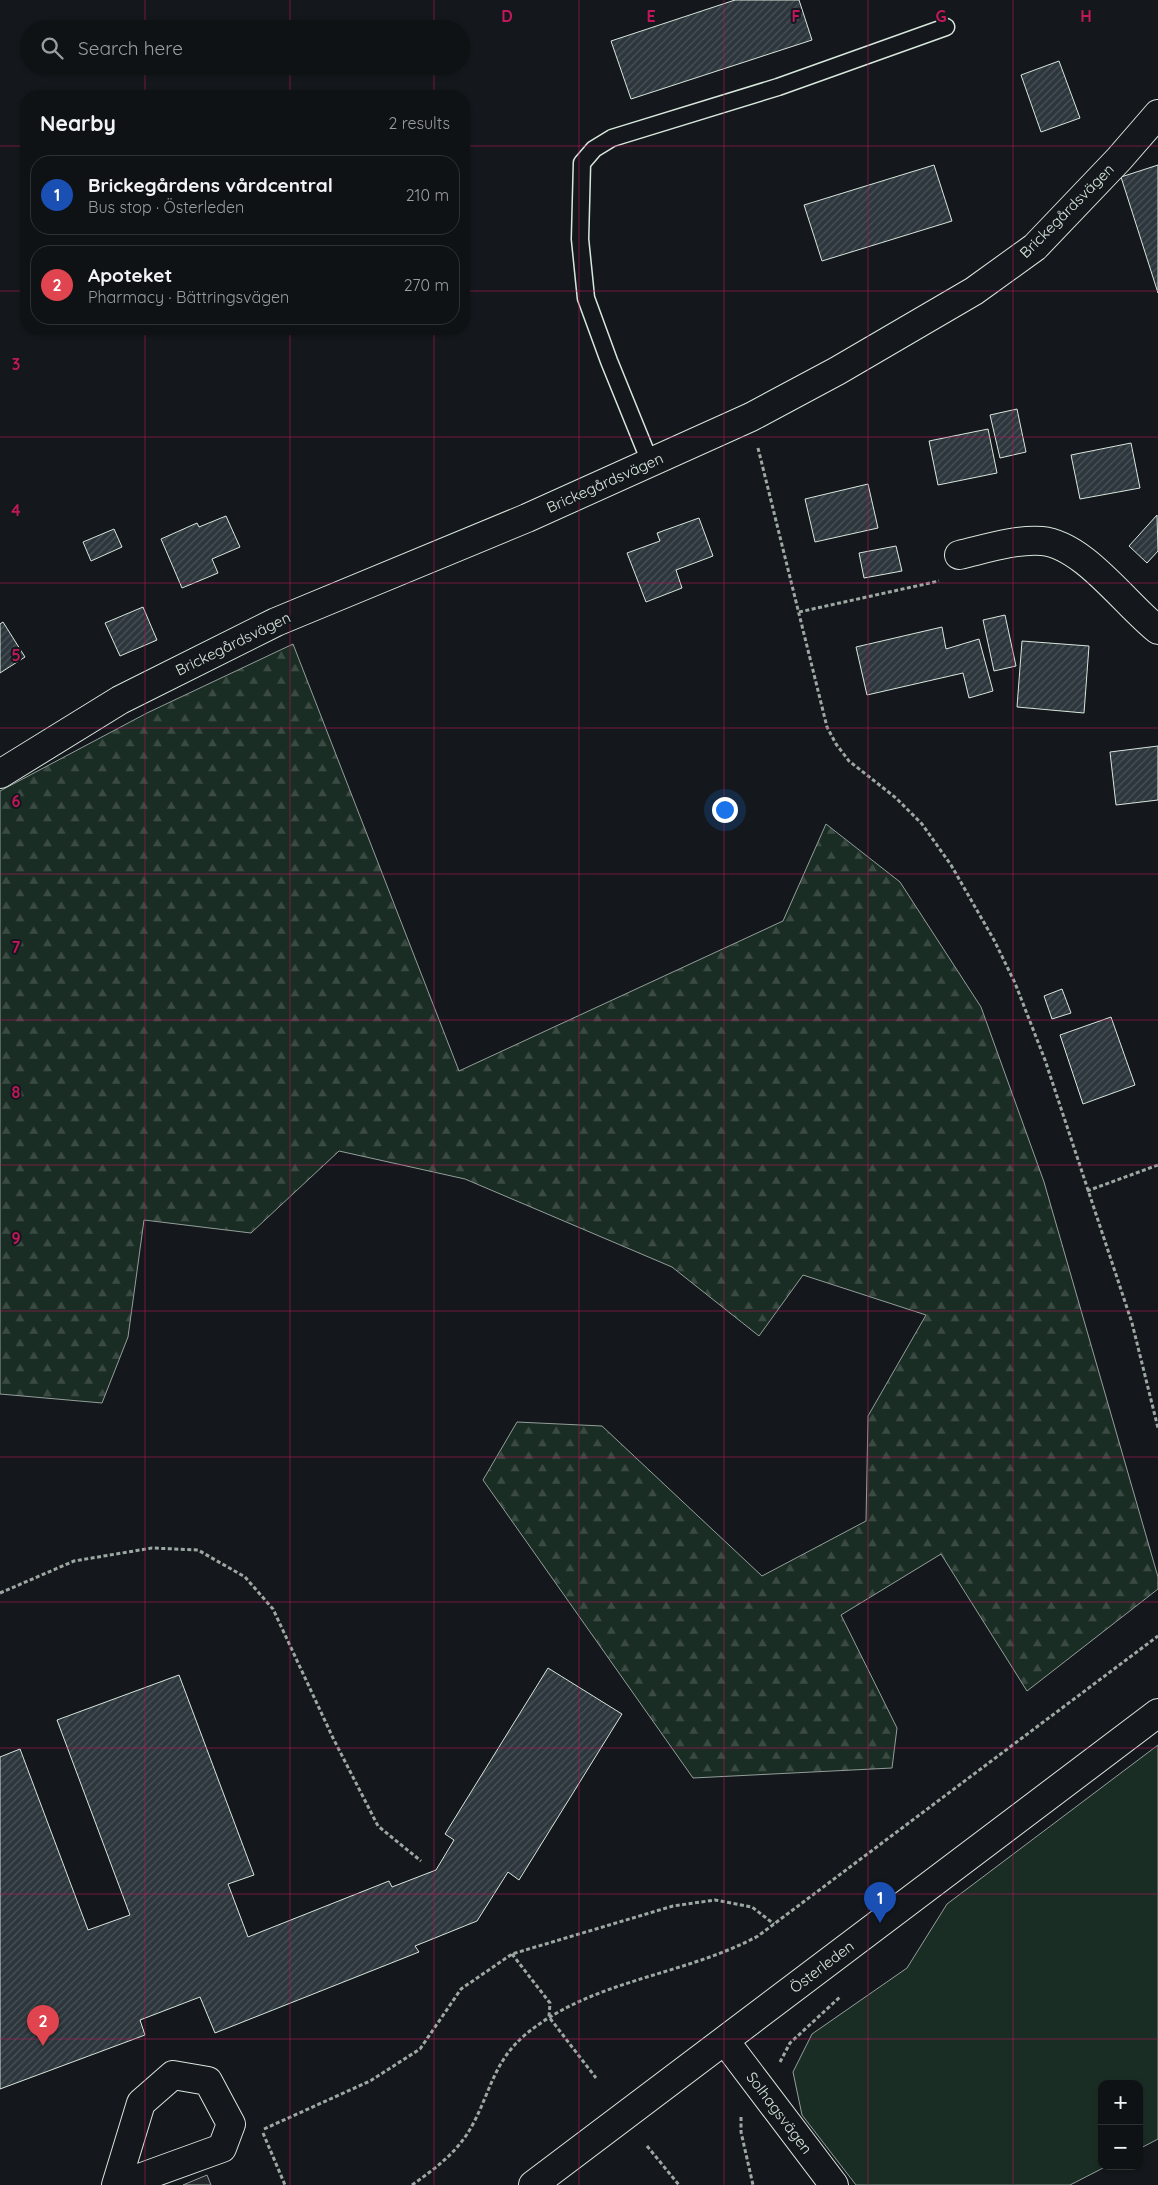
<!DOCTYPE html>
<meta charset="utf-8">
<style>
:root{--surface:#0f1215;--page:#181b1e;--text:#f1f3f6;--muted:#9b9ea0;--line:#2f3234;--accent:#b45309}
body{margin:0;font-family:Quicksand,sans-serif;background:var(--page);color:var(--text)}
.controls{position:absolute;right:15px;bottom:15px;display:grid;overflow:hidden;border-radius:10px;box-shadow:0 1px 4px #0004}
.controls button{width:45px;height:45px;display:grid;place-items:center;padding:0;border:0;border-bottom:1px solid var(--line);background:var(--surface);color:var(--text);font:25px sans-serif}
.you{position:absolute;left:724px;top:809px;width:18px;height:18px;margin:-12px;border:4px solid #fff;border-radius:50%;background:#1a73e8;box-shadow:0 0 0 8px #1a73e833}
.badge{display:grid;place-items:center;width:32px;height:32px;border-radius:50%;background:var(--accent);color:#fff;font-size:16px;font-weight:700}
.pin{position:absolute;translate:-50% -41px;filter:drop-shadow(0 1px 2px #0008)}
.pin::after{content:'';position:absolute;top:26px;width:18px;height:15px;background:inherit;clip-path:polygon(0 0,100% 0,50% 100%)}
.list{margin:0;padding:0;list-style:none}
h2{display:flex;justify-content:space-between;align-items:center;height:65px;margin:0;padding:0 20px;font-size:21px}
h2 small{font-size:16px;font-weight:400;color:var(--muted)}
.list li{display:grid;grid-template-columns:32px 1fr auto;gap:15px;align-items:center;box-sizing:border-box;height:80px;margin:0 10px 10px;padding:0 10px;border:1px solid var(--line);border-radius:20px}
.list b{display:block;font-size:19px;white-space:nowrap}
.list p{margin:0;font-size:16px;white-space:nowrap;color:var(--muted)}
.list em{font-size:16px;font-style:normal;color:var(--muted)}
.icon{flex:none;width:28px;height:28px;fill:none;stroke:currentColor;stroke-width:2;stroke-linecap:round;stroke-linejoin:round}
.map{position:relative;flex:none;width:1158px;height:2185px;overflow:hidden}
.search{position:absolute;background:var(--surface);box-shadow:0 1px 4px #0004;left:20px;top:20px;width:450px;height:55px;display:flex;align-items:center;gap:12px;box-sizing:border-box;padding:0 18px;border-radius:28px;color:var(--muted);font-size:19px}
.panel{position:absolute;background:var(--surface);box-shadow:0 1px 4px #0004;left:20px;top:90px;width:450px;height:245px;border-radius:20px}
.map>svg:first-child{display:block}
.green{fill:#1a2d24;stroke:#939e99}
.forest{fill:url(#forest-firs);stroke:#939e99}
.parking{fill:#24282b;stroke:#939e99}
.building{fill:url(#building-hatch);stroke:#d8e6dc}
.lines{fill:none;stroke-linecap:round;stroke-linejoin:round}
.service-casing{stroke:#d8e6dc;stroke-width:19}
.minor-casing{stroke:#d8e6dc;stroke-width:30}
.secondary-casing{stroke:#d8e6dc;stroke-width:30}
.path{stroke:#9da8a2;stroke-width:3;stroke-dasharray:4 2.5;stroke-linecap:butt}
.service{stroke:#14181c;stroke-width:16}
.minor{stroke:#14181c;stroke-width:28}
.secondary{stroke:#14181c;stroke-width:28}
.grid{fill:none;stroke:#c2185b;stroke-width:1;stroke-opacity:0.55}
.labels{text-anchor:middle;stroke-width:4;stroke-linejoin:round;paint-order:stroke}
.street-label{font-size:15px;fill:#d8e6dc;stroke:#14181c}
.grid-label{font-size:16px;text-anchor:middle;font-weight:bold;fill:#c2185b;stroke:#14181c;stroke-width:4;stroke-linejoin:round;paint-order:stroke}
</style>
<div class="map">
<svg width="1158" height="2185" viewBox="0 0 1158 2185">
<defs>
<pattern id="forest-firs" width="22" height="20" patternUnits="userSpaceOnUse" patternTransform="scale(1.25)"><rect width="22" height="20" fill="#1a2d24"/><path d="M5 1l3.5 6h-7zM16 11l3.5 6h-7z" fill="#3b4b43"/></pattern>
<pattern id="building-hatch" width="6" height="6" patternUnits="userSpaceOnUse" patternTransform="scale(1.25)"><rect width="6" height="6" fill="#2c363c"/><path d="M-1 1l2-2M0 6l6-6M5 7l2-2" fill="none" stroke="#4a5358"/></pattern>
</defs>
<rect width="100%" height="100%" fill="#14181c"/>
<!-- green -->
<path class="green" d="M1158 1745V2139L1139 2149V2084H1102V2166H1107L1070 2185H856L802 2115 793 2072 812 2034 907 1968 947 1904Z"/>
<!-- forest -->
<path class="forest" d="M293 644 459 1071 783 921 826 824 900 882 981 1007 1044 1182 1158 1577V1589L1027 1691 941 1554 841 1615 897 1728 892 1768 693 1778 483 1480 517 1422 602 1426 762 1576 866 1521 868 1416 926 1315 803 1275 759 1336 672 1267 465 1179 339 1151 251 1233 144 1220 128 1337 102 1403 0 1394V791L147 713Z"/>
<!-- parking -->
<path class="parking" d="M207 2175 211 2185H183Z"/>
<!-- building -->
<path class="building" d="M735 0H799L812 40 631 99 611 41Z
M1059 61 1080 118 1041 132 1021 75Z
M934 165 952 221 822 261 804 205Z
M1158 165V293L1121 177Z
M1017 409 1026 452 1000 458 990 415Z
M988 429 997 473 938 485 929 441Z
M1131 443 1140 488 1080 499 1071 455Z
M868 484 878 528 815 542 805 499Z
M1157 515 1158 551 1147 563 1129 546Z
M226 516 240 547 212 559 218 573 182 588 161 539 197 523 199 527Z
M699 518 713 556 676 570 682 588 646 602 627 553 660 541 657 533Z
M114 529 122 547 91 561 83 542Z
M896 546 902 571 864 578 859 553Z
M143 607 157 640 120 656 105 623Z
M1005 615 1016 666 994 671 983 620Z
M3 622 25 657 0 673V624Z
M942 627 946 649 979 639 993 691 969 698 963 673 867 695 856 647Z
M1022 641 1089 646 1084 713 1017 707Z
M1158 746V800L1116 805 1110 752Z
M1062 989 1071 1013 1052 1019 1044 996Z
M1111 1017 1135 1085 1083 1104 1060 1035Z
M548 1668 622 1714 519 1880 508 1872 477 1921 415 1946 419 1952 215 2033 200 1997 140 2020 145 2035 0 2089V1757L20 1749 88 1930 130 1915 57 1720 179 1675 254 1875 228 1884 248 1937 389 1881 392 1887 436 1870 454 1840 445 1834Z"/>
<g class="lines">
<defs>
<path id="service" d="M650 462 609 361 586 298 580 239 582 163 594 149 612 138 778 87 946 27"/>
<path id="minor" d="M959 555C985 549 1015 539 1042 541 1084 545 1125 604 1158 630
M0 774 120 700 276 622 527 518 751 417 837 371 974 291 1035 247 1119 159 1158 114
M725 2041 834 2185
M116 2185 141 2103 173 2075 208 2081 231 2124 222 2148 120 2185"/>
<path id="secondary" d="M533 2185 1158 1713"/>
</defs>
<!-- service casing -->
<use href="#service" class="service-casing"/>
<!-- minor casing -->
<use href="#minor" class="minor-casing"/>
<!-- secondary casing -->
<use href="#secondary" class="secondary-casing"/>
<!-- path -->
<path class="path" d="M758 448 827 727 836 744 849 761 896 798 922 824 951 865 994 940 1015 983 1045 1060 1132 1323 1158 1428
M799 612 939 581
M1087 1191 1158 1165
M0 1593 74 1561 152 1548 198 1550 245 1577 273 1609 333 1738 378 1826 421 1861
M512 1954 550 2003 549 2017 596 2078
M780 2062 790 2043 841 1996
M741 2117V2132L753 2185
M264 2129 370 2081 420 2049 461 1989 512 1954 673 1906 715 1900 752 1907 774 1924
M263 2133 285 2185
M647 2146 679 2185
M412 2185C436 2168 459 2151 473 2124 491 2090 494 2061 526 2034 593 1979 684 1976 758 1936L1158 1636"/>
<!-- service -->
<use href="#service" class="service"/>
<!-- minor -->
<use href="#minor" class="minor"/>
<!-- secondary -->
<use href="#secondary" class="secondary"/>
</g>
<!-- grid -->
<path class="grid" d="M145 0V29M290 0V29M434 0V29M579 0V2185M724 0V2185M868 0V2185M1013 0V2185M145 66V96M290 66V96M434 66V96M0 146H26M464 146H1158M0 291H26M464 291H1158M145 329V2185M290 329V2185M434 329V2185M0 437H1158M0 583H1158M0 728H1158M0 874H1158M0 1020H1158M0 1165H1158M0 1311H1158M0 1457H1158M0 1602H1158M0 1748H1158M0 1894H1158M0 2039H1158"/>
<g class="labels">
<!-- street labels -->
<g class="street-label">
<text transform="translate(1067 211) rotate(-45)" y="5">Brickegårdsvägen</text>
<text transform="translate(605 483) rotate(-24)" y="5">Brickegårdsvägen</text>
<text transform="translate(233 644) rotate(-26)" y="5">Brickegårdsvägen</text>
<text transform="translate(822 1967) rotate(-37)" y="5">Österleden</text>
<text transform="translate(779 2113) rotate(53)" y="5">Solhagsvägen</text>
</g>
</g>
<g class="grid-label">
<text x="507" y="22">D</text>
<text x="651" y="22">E</text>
<text x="796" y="22">F</text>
<text x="941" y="22">G</text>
<text x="1086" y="22">H</text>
<text x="16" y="370">3</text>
<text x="16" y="516">4</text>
<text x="16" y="661">5</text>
<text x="16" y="807">6</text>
<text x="16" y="953">7</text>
<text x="16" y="1098">8</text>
<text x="16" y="1244">9</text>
</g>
</svg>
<div class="controls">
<button>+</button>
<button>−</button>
</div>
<div class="you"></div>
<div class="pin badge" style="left:880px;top:1923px;background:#1a4fb4">1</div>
<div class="pin badge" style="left:43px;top:2046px;background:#e0444e">2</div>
<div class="search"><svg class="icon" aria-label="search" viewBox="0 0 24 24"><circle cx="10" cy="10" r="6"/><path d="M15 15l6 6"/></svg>Search here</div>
<section class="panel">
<h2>Nearby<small>2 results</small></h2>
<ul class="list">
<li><span class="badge" style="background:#1a4fb4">1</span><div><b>Brickegårdens vårdcentral</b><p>Bus stop · Österleden</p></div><em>210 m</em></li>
<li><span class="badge" style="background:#e0444e">2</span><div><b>Apoteket</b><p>Pharmacy · Bättringsvägen</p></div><em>270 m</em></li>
</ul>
</section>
</div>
